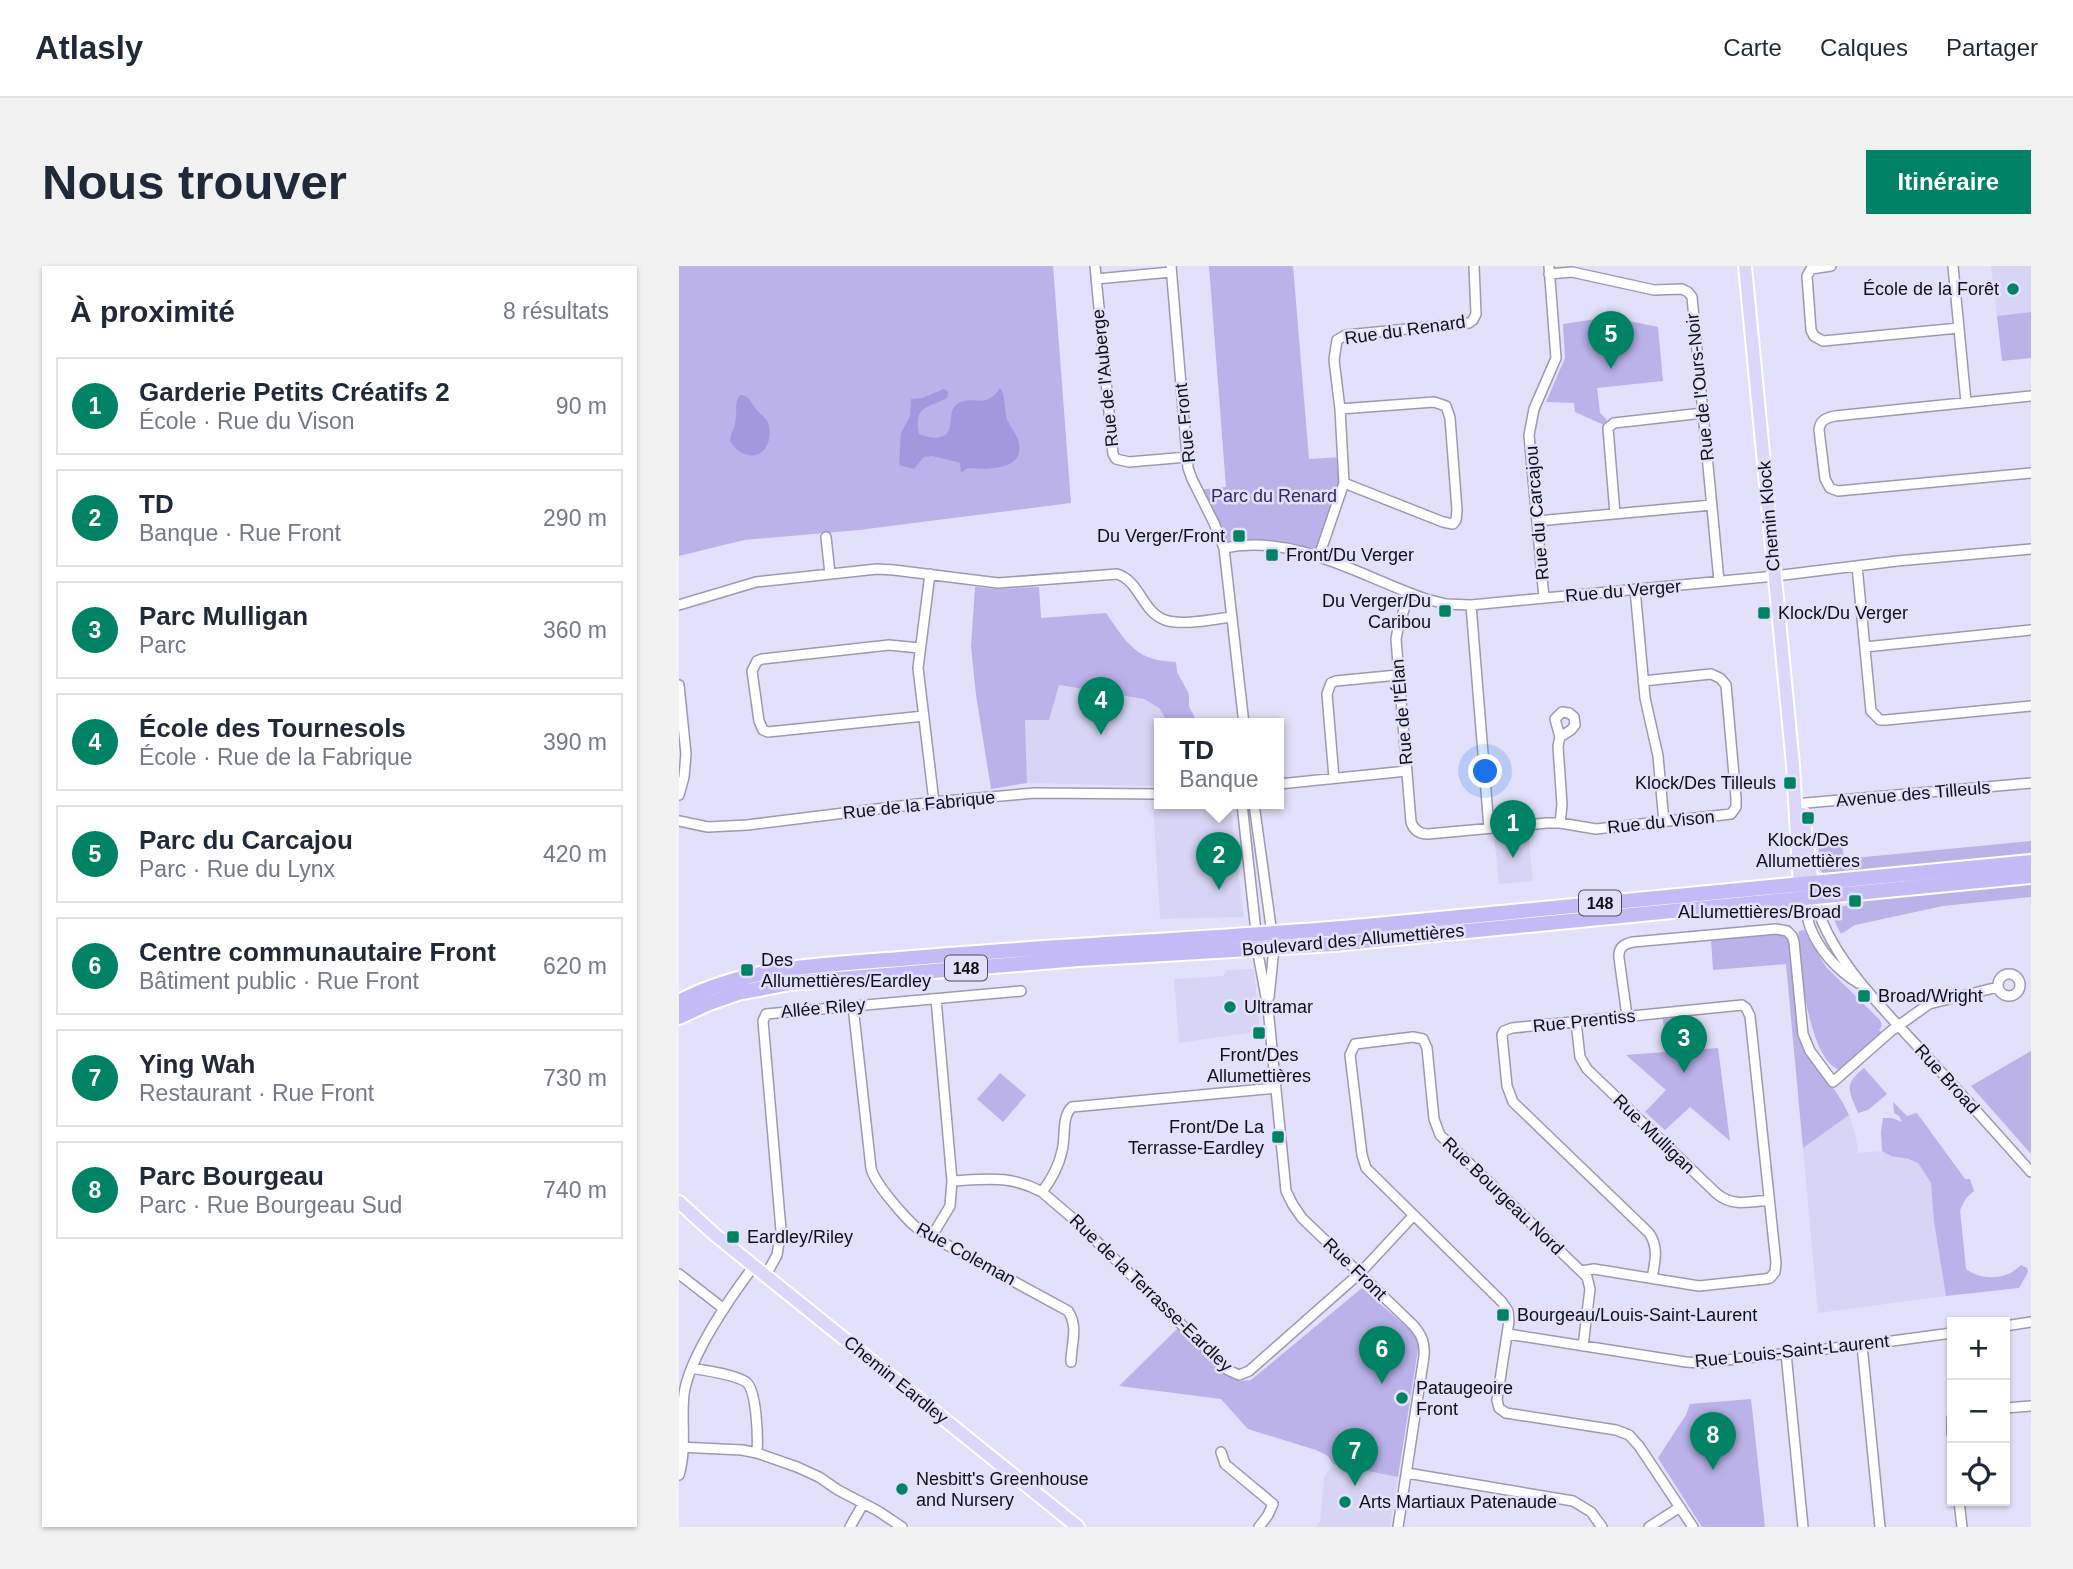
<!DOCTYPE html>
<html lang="fr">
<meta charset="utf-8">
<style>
:root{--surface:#fff;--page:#f2f2f3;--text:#1f2937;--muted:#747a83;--line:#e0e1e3;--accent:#008365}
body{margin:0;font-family:Helvetica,sans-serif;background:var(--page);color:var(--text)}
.controls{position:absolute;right:21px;bottom:21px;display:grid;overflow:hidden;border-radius:0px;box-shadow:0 2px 5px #0004}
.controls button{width:63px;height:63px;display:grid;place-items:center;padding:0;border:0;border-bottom:2px solid var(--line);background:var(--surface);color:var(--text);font:35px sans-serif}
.you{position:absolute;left:807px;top:506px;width:24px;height:24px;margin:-18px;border:5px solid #fff;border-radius:50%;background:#1a73e8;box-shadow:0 0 0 10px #1a73e833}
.badge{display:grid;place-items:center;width:46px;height:46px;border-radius:50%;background:var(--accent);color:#fff;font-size:23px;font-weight:700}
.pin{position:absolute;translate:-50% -58px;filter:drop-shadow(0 2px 4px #0008)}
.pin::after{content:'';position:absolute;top:37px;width:24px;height:21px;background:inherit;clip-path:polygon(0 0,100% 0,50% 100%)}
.popup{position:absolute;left:475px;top:452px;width:130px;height:91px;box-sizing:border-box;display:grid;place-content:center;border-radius:0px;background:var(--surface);filter:drop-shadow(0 2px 5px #0005);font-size:23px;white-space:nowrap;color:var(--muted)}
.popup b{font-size:26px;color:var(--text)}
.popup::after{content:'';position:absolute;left:50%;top:100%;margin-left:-14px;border:14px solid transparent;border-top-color:var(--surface)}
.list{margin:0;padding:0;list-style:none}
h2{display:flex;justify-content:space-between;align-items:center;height:91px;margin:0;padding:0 28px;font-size:30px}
h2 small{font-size:23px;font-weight:400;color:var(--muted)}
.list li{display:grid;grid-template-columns:46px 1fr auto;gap:21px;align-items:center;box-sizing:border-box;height:98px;margin:0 14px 14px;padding:0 14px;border:2px solid var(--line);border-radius:0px}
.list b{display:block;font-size:26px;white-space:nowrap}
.list p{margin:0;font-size:23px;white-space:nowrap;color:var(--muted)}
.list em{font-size:23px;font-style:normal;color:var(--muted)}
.icon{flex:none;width:38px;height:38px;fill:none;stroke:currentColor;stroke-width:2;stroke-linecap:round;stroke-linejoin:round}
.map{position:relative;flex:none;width:1352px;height:1261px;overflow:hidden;border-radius:0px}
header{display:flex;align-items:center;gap:42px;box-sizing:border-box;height:98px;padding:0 35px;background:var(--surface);border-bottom:2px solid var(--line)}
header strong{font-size:33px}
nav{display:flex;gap:38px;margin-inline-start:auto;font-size:24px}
.intro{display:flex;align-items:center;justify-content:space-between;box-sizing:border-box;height:168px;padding:0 42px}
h1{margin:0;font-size:49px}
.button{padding:18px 32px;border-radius:0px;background:var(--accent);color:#fff;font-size:24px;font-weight:700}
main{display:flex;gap:42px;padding:0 42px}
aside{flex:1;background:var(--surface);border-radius:0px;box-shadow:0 2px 5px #0004}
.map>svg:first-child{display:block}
.built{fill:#d8d4f5}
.green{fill:#bab2e9}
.water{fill:#a397dd}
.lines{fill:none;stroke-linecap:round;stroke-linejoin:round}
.minor-casing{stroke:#9d99b2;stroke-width:12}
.major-casing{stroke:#fff;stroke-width:16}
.highway-casing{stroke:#fff;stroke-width:18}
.minor{stroke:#fff;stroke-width:9}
.major{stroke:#dcd6fa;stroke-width:12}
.highway{stroke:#c4bbf6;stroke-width:14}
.poi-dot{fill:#008365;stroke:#e3e0fb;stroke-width:2.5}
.labels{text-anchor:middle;stroke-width:5;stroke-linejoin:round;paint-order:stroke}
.shield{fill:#e3e0fb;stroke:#4f4e5c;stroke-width:2}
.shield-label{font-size:16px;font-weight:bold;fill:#100f18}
.poi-label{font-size:18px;fill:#100f18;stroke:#e3e0fb;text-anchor:start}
.street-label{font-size:18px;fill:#100f18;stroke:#e3e0fb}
.park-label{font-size:18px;fill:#3a2272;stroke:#e3e0fb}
</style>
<header>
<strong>Atlasly</strong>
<nav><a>Carte</a><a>Calques</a><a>Partager</a></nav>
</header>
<div class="intro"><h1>Nous trouver</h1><a class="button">Itinéraire</a></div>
<main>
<aside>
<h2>À proximité<small>8 résultats</small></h2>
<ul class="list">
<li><span class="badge">1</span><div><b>Garderie Petits Créatifs 2</b><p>École · Rue du Vison</p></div><em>90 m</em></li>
<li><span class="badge">2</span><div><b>TD</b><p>Banque · Rue Front</p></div><em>290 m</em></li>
<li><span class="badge">3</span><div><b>Parc Mulligan</b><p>Parc</p></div><em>360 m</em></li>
<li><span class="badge">4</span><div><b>École des Tournesols</b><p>École · Rue de la Fabrique</p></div><em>390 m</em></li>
<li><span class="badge">5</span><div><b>Parc du Carcajou</b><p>Parc · Rue du Lynx</p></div><em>420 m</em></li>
<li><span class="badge">6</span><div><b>Centre communautaire Front</b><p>Bâtiment public · Rue Front</p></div><em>620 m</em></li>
<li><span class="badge">7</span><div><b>Ying Wah</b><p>Restaurant · Rue Front</p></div><em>730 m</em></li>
<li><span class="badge">8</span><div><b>Parc Bourgeau</b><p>Parc · Rue Bourgeau Sud</p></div><em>740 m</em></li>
</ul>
</aside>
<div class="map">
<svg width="1352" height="1261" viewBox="0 0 1352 1261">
<rect width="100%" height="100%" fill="#e3e0fb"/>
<!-- built -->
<path class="built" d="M1312 0H1352V46L1318 50Z
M380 419 465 433 480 442 490 458H480V520L348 517 346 454H370Z
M503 538H551L565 651 481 653 474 540Z
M849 566 854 615 820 618 815 569Z
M575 703 581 765 500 777 495 713 544 710 547 704Z
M1170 849 1177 871 1179 887 1203 885 1212 890 1230 893 1239 897 1252 917 1255 956 1267 1030 1139 1047 1124 882Z
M654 1198 719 1211 711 1261H637L641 1255 645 1212Z"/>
<!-- green -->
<path class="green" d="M0 0H374L392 237 180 264 65 274 0 290Z
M530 0H614L630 193 664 191 665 208 640 290 606 282H545L519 224 547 221Z
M1352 46V92L1323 95 1318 50Z
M930 51 979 61 984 115 918 122 921 147 928 154 925 159 896 146 895 137 867 136 886 92 884 58Z
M296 321 317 323 360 321 362 352 427 347C448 377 457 395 497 396L498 406 510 428V440L519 458H490L480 442 465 433 380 419 370 454H346L348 517 312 523 297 429 292 380Z
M1139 572 1146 577 1162 575 1165 593 1352 575V590L1150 609 1145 608 1141 604Z
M1352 618V631L1264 640 1176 659 1162 668 1153 650 1158 641 1178 638V635Z
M1125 664 1147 701 1201 754 1203 760 1200 764 1202 766 1171 801 1161 804C1130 794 1123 707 1118 678L1120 665Z
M1099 666 1111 671 1119 765 1127 790 1144 806 1164 837 1170 849 1124 882 1107 698 1034 704 1032 673Z
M999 752 1002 785 1039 782 1051 875 1011 841 986 864 966 846 987 824 947 789 986 786 984 753Z
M1352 785V888L1292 820Z
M1185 802 1208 828 1189 844 1179 847C1170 824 1164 819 1185 802Z
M321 807 347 829 324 856 298 833Z
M1214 836 1228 850 1238 847 1286 913H1291L1295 925 1287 932 1281 944 1287 1003C1303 1015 1328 1014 1342 999L1348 1002 1349 1006 1340 1022 1267 1030 1255 956 1252 917 1239 897 1230 893 1212 890 1203 885 1202 866 1204 852H1213L1223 856 1220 850 1215 847Z
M683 1022 738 1070 740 1077 719 1211 654 1198 649 1190 637 1184 569 1163 542 1133 440 1120 501 1060 551 1110 561 1115 572 1114Z
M1072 1133 1086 1261H1023L979 1192 1007 1149 1011 1138Z"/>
<!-- water -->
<path class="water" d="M321 122C327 130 325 143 328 153 331 161 338 168 340 177 346 204 308 204 291 202L287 203 282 207 281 197 279 196 253 190 245 191 235 203 220 199 222 167 231 150 232 133 243 132 265 123 269 126 268 132C249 142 234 140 240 168 247 171 259 174 266 169 276 162 268 146 277 139 293 127 307 145 321 122Z
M61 129C70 129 71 135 76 142 80 148 89 152 90 160 95 191 67 200 51 175 52 167 57 159 57 151 58 142 55 138 61 129Z"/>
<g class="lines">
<defs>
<path id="minor" d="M416 0 434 188 437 193 450 196 508 191
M492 0 509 202 513 213 535 257 545 282 565 458
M1152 0 1132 3 1128 10 1132 64 1135 70 1144 75 1280 62
M1274 0 1287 136
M870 8 893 6 975 24 1003 23 1009 26 1013 31 1040 315
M417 13 492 6
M1352 130 1156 150C1147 152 1141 154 1140 164L1146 213 1151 222 1159 225 1352 207
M661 143 755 136 767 140 771 152 778 244 777 254 774 258 764 256 665 217
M936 248 929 162 935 157 1024 147
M858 255 1033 239
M147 271 151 308
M545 282C616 267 683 311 747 333L767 338 792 339 1096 310 1218 295 1352 283
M640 290 665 217 661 143 655 94 658 74 667 69 790 57 794 54 797 48 795 0
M1178 300 1192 445 1201 454H1207L1352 440
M251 308 239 402 255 536
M956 323 966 432 979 490 985 556
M730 327 719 363 717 373 732 556C735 565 741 568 749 568L868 557H881L917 563 1052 548 1057 541V532L1047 419 1041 412 1032 408 964 415
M865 332 850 169 855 143 877 92 870 0
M0 339 77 316 198 303 215 304 319 317 438 308C461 315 463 346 486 354 504 360 534 353 553 351
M792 339 810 562
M1186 381 1352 364
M240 382 210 379 83 393 78 395 73 405 80 455 84 464 89 466 245 450
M0 419 7 488 5 511 0 529
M881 471 876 453 883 446 890 447 895 451 896 459 892 464 881 471 879 480 883 539 881 557
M655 512 648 428 652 417 657 415 719 409
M600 518 728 505
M563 538 580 693 589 742 607 925 614 939 623 952 734 1059C743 1069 746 1077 745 1090L719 1261
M575 538 593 668 594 692 590 731
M1116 538 1352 517
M0 555 29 561 68 559 255 536 355 527 480 528
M1135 631C1150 694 1210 748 1252 795 1286 832 1319 869 1352 906
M1124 633C1127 642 1128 652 1131 661 1140 684 1158 704 1179 717
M1319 719a11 11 0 1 1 22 0a11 11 0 1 1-22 0Z
M174 740 192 902C195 917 227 953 239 963L389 1045C400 1061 392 1078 392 1096
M948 750 940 692C939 682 944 678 954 676L1097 663 1108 665 1113 670 1115 676 1124 768 1131 785 1154 816 1212 765 1250 738 1319 721
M897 756 901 791 908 803 1037 927C1053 941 1070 936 1090 934
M597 822 393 841C382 851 387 871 383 885 380 900 372 914 363 926L398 956 549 1104 560 1109 570 1105 681 1007 734 950
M273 915C309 913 331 909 363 926
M253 970 271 940 273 915 257 733
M902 1005 915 1003 1020 1020 1086 1013 1091 1012 1096 1006 1097 997 1071 750 1067 742 1063 739 833 762 825 765 823 769 828 820 834 836 970 967C980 981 976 996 973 1012
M0 1008 45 1043
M87 1009 98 989 102 964 84 755 87 748 342 725
M1326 1060 1352 1056
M829 1068 1007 1096 1021 1097 1183 1079 1273 1067
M1183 1079 1201 1261
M904 1080 911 1023 908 1011 761 869 755 853 748 782 744 773 734 771 676 778 671 789 683 889 687 902 823 1036 829 1045 830 1055 818 1134 820 1142 827 1147 937 1164 950 1169 960 1180 1014 1261
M1107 1087 1124 1261
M13 1102C27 1105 55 1108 67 1116 78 1124 79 1173 78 1187
M1326 1142 1352 1140
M1273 1152V1168
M0 1181 63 1184 78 1187 118 1201 140 1211 159 1224 199 1245 223 1261
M542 1186 546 1198 594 1238 589 1249 580 1261
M728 1207 894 1235 912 1246 923 1261
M0 1209C8 1182 2 1155 5 1128 10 1091 52 1030 75 1000
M1280 1235 1283 1261
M171 1261 184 1238
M970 1261 1001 1241"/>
<path id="major" d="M1066 0 1114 499 1120 606 1123 627
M1124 548 1134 627
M0 936 35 968 399 1261"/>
<path id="highway" d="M0 736C70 698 155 699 232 692 384 679 536 673 687 660L1352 596
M0 751 28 738 59 727 111 717 400 693 655 678 1352 610"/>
</defs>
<!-- minor casing -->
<use href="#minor" class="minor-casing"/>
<!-- major casing -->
<use href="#major" class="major-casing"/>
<!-- highway casing -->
<use href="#highway" class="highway-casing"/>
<!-- minor -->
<use href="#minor" class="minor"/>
<!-- major -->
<use href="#major" class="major"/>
<!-- highway -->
<use href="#highway" class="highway"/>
</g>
<!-- markers -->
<g class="poi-dot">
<circle cx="1334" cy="23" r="7"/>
<rect x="553" y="263" width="14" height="14" rx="3.5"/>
<rect x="586" y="282" width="14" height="14" rx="3.5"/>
<rect x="759" y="338" width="14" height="14" rx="3.5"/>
<rect x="1078" y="340" width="14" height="14" rx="3.5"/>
<rect x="1104" y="510" width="14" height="14" rx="3.5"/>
<rect x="1122" y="545" width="14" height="14" rx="3.5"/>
<rect x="1169" y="628" width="14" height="14" rx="3.5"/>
<rect x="61" y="697" width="14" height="14" rx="3.5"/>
<rect x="1178" y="723" width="14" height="14" rx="3.5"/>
<circle cx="551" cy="741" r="7"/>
<rect x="573" y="760" width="14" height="14" rx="3.5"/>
<rect x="592" y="864" width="14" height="14" rx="3.5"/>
<rect x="47" y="964" width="14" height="14" rx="3.5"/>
<rect x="817" y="1042" width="14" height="14" rx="3.5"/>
<circle cx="723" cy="1132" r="7"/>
<circle cx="223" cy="1223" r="7"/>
<circle cx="666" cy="1236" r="7"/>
</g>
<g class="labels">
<!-- shield labels -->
<g class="shield">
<rect x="900" y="624.5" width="42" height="25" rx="5"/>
<rect x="266" y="689.5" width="42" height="25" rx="5"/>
</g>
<g class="shield-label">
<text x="921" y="643">148</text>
<text x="287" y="708">148</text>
</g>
<!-- poi labels -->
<g class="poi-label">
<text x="1320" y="29" text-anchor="end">École de la Forêt</text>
<text x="546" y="276" text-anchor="end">Du Verger/Front</text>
<text x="607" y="295">Front/Du Verger</text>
<text x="752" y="341" text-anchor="end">Du Verger/Du<tspan x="752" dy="21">Caribou</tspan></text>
<text x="1099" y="353">Klock/Du Verger</text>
<text x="1097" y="523" text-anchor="end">Klock/Des Tilleuls</text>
<text x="1129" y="580" text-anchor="middle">Klock/Des<tspan x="1129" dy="21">Allumettières</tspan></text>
<text x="1162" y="631" text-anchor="end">Des<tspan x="1162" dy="21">ALlumettières/Broad</tspan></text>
<text x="82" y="700">Des<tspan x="82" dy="21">Allumettières/Eardley</tspan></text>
<text x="1199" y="736">Broad/Wright</text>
<text x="565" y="747">Ultramar</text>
<text x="580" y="795" text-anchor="middle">Front/Des<tspan x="580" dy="21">Allumettières</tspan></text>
<text x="585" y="867" text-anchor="end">Front/De La<tspan x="585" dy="21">Terrasse-Eardley</tspan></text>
<text x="68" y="977">Eardley/Riley</text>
<text x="838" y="1055">Bourgeau/Louis-Saint-Laurent</text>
<text x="737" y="1128">Pataugeoire<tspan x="737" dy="21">Front</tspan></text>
<text x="237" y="1219">Nesbitt's Greenhouse<tspan x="237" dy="21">and Nursery</tspan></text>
<text x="680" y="1242">Arts Martiaux Patenaude</text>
</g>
<!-- street labels -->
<g class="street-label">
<text transform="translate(726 64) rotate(-8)" y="6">Rue du Renard</text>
<text transform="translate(426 112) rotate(-96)" y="6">Rue de l'Auberge</text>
<text transform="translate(1021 121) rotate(-96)" y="6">Rue de l'Ours-Noir</text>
<text transform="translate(506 157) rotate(-96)" y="6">Rue Front</text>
<text transform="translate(858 247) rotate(-95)" y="6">Rue du Carcajou</text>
<text transform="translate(1090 250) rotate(-95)" y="6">Chemin Klock</text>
<text transform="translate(944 325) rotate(-5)" y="6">Rue du Verger</text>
<text transform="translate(723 446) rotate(-95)" y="6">Rue de l'Élan</text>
<text transform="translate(1234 528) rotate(-5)" y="6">Avenue des Tilleuls</text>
<text transform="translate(240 539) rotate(-6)" y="6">Rue de la Fabrique</text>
<text transform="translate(982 556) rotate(-6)" y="6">Rue du Vison</text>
<text transform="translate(674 674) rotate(-5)" y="6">Boulevard des Allumettières</text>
<text transform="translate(144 742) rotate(-5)" y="6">Allée Riley</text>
<text transform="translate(905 755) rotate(-6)" y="6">Rue Prentiss</text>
<text transform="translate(1268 813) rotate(48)" y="6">Rue Broad</text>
<text transform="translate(975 868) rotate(44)" y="6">Rue Mulligan</text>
<text transform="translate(824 930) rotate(44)" y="6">Rue Bourgeau Nord</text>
<text transform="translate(287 988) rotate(29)" y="6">Rue Coleman</text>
<text transform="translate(676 1003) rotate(44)" y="6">Rue Front</text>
<text transform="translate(472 1027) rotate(44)" y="6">Rue de la Terrasse-Eardley</text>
<text transform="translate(1113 1085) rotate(-6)" y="6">Rue Louis-Saint-Laurent</text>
<text transform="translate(217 1114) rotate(39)" y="6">Chemin Eardley</text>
</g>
<!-- park labels -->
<g class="park-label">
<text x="595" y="236">Parc du Renard</text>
</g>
</g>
</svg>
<div class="controls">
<button>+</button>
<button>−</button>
<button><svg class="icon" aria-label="locate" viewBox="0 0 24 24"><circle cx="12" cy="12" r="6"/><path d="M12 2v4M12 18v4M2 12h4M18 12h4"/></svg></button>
</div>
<div class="you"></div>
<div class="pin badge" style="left:834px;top:592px">1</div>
<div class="pin badge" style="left:540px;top:624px">2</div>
<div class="popup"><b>TD</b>Banque</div>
<div class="pin badge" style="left:1005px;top:807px">3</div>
<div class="pin badge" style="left:422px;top:469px">4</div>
<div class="pin badge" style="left:932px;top:103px">5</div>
<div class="pin badge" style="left:703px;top:1118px">6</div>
<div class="pin badge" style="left:676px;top:1220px">7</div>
<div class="pin badge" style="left:1034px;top:1204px">8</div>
</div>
</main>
